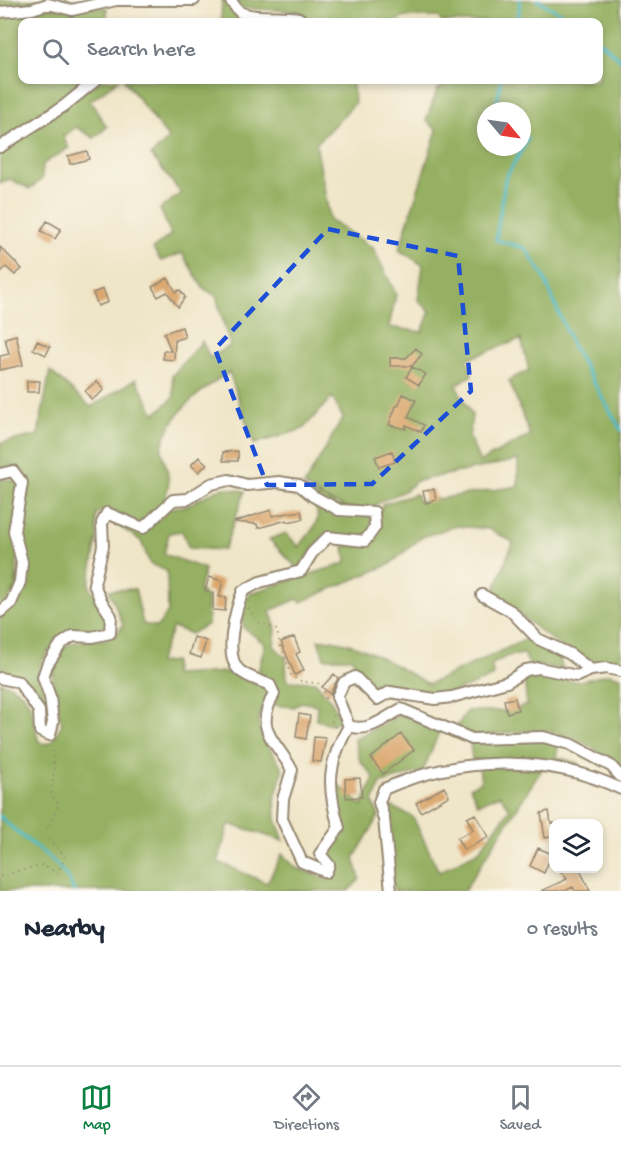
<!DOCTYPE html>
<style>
:root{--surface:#fff;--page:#f2f2f3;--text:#1f2937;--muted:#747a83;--line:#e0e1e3;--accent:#0b8043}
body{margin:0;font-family:"Gochi Hand",sans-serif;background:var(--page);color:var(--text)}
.controls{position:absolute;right:18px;bottom:18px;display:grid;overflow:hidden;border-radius:12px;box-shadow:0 3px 9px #0003}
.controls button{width:54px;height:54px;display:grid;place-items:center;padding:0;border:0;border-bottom:2px solid var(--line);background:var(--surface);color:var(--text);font:30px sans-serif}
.compass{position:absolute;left:477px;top:102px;width:54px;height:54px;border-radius:50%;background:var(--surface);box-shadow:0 3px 9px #0003;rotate:119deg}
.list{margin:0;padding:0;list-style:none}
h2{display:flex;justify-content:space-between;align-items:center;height:78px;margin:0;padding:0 24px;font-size:26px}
h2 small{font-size:20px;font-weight:400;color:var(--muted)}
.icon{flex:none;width:33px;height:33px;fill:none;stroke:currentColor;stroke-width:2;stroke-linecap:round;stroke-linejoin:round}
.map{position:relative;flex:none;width:621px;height:891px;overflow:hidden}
.search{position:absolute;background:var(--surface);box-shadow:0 3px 9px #0003;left:18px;right:18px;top:18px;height:66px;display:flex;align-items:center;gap:15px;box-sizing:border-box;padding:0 21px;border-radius:12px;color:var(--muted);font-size:22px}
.sheet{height:174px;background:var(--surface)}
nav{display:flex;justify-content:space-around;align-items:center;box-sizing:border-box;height:84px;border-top:2px solid var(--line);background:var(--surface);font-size:16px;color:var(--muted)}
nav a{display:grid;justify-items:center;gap:3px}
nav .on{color:var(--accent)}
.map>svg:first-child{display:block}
.forest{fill:#95b062;stroke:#686d40;stroke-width:1.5;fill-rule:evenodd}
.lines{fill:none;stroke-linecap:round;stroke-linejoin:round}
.stream{stroke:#4cbac6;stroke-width:3}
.building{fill:#dba76e}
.street-casing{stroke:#958872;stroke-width:14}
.path{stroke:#958872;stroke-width:1.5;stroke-dasharray:1.5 4.5;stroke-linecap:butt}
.street{stroke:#fff;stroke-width:10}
.marked{fill:none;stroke:#1d4ed8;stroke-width:4.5;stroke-dasharray:12 8;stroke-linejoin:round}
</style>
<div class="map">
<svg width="621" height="891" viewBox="0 0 621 891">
<rect width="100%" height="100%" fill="#fbf7ec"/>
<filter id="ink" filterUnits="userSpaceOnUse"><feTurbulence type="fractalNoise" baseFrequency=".0167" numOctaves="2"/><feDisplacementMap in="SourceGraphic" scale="12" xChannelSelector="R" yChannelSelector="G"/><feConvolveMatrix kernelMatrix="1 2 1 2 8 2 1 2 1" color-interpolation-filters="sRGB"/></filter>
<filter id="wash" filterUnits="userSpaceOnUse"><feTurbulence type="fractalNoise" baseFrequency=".008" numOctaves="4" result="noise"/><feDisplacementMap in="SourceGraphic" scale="24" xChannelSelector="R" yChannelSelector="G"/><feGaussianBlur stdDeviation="1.35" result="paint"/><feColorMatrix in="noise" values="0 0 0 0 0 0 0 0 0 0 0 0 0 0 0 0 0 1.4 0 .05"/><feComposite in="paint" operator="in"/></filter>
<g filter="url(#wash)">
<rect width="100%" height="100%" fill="#efe5c7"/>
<!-- forest -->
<path class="forest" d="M0 0H110L90 6 0 11Z
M222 0 228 2 238 14 278 18 275 22H221Z
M233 0H621V666C560 661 539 625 493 594L513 542 489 529 456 526 422 537 390 564 301 602 297 599 270 611 276 629 274 646 286 658 287 681 316 682 332 702 341 721 331 724 316 720 317 705 301 702 294 707 275 705 278 691 271 680 258 672 265 644 243 627 242 606 251 593 346 563 344 545 365 546 383 504 416 494 419 502 518 486V460L416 481C405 496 384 495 371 509L337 507 304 485 343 418 332 397 303 429 254 444 229 372C201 390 170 413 162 447 161 453 164 460 166 465 174 492 162 507 143 525L106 509 96 514 97 539 89 585 108 619 105 630C80 635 58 635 44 658 39 665 37 671 40 680 46 697 50 713 45 731 43 712 39 684 18 677 11 675 6 676 0 671V619L14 604 19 532 27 485 25 473 12 465 0 469V443L38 435 50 371 91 407 136 379 155 414 174 397 172 376 202 341 210 358 230 346 216 296 203 288 182 253 161 261 153 249 171 234 160 209 181 193 151 155 169 139 124 80H271L278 86 286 80H352L355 103 316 144 330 220 373 248 396 294 389 327 422 332 430 311 418 300 423 265 399 250 437 130 426 120 438 89 452 80H598V22H442L438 17H405L395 22H306L304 14 296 11 241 8ZM486 111H522V147H486ZM521 339 529 370 509 380 530 435 480 462 469 437 472 415 456 385 472 375 467 359Z
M50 6 107 8V22H22V80H92L61 104 0 144V14Z
M100 80H119L90 101 107 127 94 138 76 127 63 137 69 148 43 164 42 179 30 189 10 179 0 183V151Z
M2 479 13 480 19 487C19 513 24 557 17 581 15 592 7 601 0 609V480Z
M278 484 297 488 371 517 372 527 363 538 325 535 298 569 269 539 286 533 299 547C304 539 313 531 316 523 325 500 292 495 277 491Z
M225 488 245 491 224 550 189 548 182 531 169 533 164 554 205 569 199 590 207 597 208 624 191 634 173 627 158 663 174 661V675L228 672 265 686 269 691C267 699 262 706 260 713 253 736 275 751 283 770L275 798 276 819 284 841 229 824 218 862 267 883 282 854 296 868 329 880 334 872 327 855 345 825 336 793V783L362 806 374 777 360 761 354 739 402 714 440 730 423 771 381 783 373 802 379 816 354 858 360 879 348 891H0V682C38 694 29 712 39 742L45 744 52 742 62 724C56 703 41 651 73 643 93 637 110 647 123 625L109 590 135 589 143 624 157 627 168 612 167 571 150 564 141 541 110 520 113 518 144 533 170 508 186 506 216 490Z
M531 637 558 654 563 669 529 664 524 654 507 656 491 665 494 676C475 684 452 695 431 694 407 693 403 682 377 694L357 671 352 658H324L318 640C355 637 396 667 429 684Z
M609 674 621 677V772C602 750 572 733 543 731 521 729 495 735 472 737L457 726 467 711H508L527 705 524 677C543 673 558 681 577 681 587 681 599 675 609 674Z
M544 740 558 746 556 757 579 763 577 772 472 760 470 743Z
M479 767 542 769 464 891H394L382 802 413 817 439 872 479 851 510 809 500 795 478 804 470 787 481 782Z"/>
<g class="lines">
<!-- stream -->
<path class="stream" d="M537 0 577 22
M518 22 520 0
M598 40 621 60
M501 80 497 102 503 111
M522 133 528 139 505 179 496 240 525 248 543 275 572 345 621 430
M0 816C22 842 62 857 74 891"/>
</g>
<g id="blocks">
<!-- building -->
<path class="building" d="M87 151 89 159 70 164 68 156Z
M47 221 61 229 55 239 41 231Z
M0 247 22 269 15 275 6 267 0 273Z
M168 278 176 292 180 290 185 297 178 307 167 292 158 297 152 287Z
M103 289 108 302 98 306 93 293Z
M182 327 185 337 175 340 174 360 163 359V351H171L164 333Z
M16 335 23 365 0 370V356L9 354 5 338Z
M37 341 50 347 46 355 33 349Z
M416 348 422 354 412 366H390V358H406Z
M412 367 426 374 419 385 406 377Z
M27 381H40L39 392H27Z
M97 381 104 390 92 400 85 391Z
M403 394 416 400 408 417 424 425 421 432 406 425V429L389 425 396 406H398Z
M238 451V461H223V452Z
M392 451 395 462 379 467 375 457Z
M199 457 207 464 199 472 191 465Z
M434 489 436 500 426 503 423 491Z
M271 510 272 516 301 511 303 519 287 522V520L258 528 257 524 234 522Z
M209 577 223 581 219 597H226L225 611 213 610V593L205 591Z
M194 637 206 641 201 658 189 654Z
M294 637 300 652 296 654 304 670 295 675 281 642Z
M334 674 338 678 330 694 322 687Z
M515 698 518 710 507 713 504 700Z
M299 714 310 716 306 739 296 737Z
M401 734 414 750 383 774 371 758Z
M314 737 326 738 321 762 312 761Z
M360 778 362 797 346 798 345 779Z
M444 787 449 796 421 812 416 803Z
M549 811 551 823H554V836L545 838 541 813Z
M475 814 489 837 464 850 457 838 473 830 467 818Z
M538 848 552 854 544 873 530 866Z
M558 868H579L590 891H575L573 887 565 891H541L567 879Z"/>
</g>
</g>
<g filter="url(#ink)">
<use href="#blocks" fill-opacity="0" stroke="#958872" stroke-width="1.5"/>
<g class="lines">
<defs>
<path id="street" d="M136 0H194
M230 0C233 3 236 9 240 12 252 20 283 14 299 18L302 22
M0 12 32 9 48 4 72 10 116 0H132
M0 147 64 106 96 80
M0 474 13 471 22 483 14 531 22 562 20 582 11 603 0 612
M482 595 511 611 538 639 570 654 591 670
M0 678 19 682 39 711 40 731 50 735 53 722 50 697 43 677 47 665 61 644 73 636 92 637 110 633 111 616 100 599 94 584 103 546 102 523 107 513 143 528 173 500 188 499 211 484 229 480 247 485 279 482 299 485 313 496 339 510 374 512 375 527 365 541 328 537 312 553 301 571 260 582 243 591C236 609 223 655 239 670 246 677 261 681 270 685L274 694C253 731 276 740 292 770L283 799 282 819 302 862 326 872 329 865 320 854 339 828C327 787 327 763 349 726L337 697 344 682 355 677 377 699 390 692 435 699 452 697 507 682 526 670 539 668 577 676 591 670 606 668 621 671
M349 726C368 733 385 718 401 709L472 739 543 737 570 744 611 766 621 777
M391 891 384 819 379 802 384 789C458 756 548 754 621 789"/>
</defs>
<!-- street casing -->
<use href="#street" class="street-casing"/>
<!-- path -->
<path class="path" d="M248 608 258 622 277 630C279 647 287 660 291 676L301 681 322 684 326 701
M333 715 332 723 335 727
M0 876 42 865 58 873 65 856 46 837 47 828 59 805 51 795 54 772 53 745"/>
<!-- street -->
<use href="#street" class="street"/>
</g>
</g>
<!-- marked area -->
<path class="marked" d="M328 229 458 256 471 391 372 484 267 485 215 349Z"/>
</svg>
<div class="controls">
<button><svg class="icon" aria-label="layers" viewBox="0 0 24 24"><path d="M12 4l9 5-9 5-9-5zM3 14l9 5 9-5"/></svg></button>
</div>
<svg class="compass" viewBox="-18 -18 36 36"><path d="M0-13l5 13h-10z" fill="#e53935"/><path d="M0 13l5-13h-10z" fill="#747a83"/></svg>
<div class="search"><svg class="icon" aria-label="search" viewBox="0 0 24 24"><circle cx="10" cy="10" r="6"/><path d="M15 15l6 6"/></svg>Search here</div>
</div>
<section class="sheet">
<h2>Nearby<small>0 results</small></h2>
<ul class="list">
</ul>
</section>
<nav>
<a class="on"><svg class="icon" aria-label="map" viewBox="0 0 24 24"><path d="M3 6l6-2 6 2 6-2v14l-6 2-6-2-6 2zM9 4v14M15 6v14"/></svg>Map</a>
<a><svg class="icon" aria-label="directions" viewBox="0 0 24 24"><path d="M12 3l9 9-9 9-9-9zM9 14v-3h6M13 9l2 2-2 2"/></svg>Directions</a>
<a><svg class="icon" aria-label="saved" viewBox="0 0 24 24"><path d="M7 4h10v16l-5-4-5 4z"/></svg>Saved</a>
</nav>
